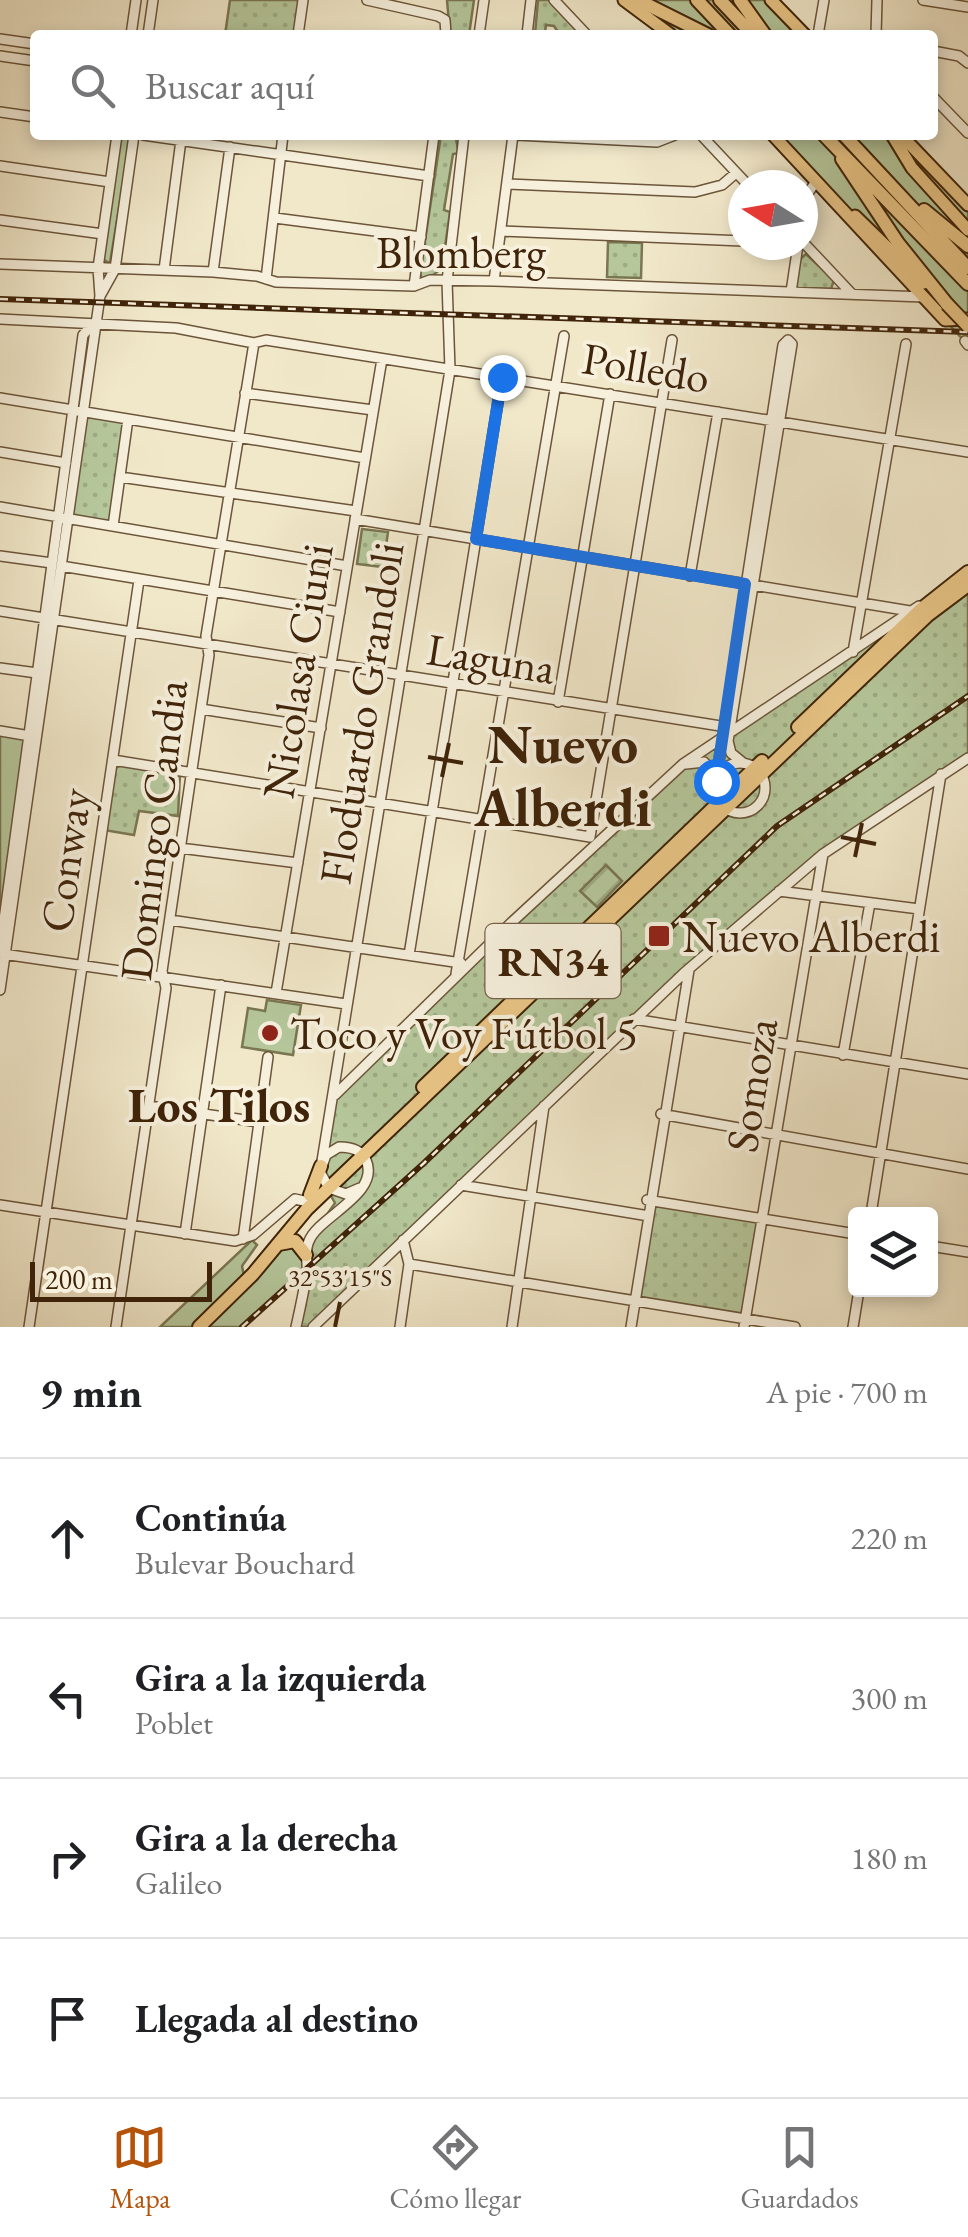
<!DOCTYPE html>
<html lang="es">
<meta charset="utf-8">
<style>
:root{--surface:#fff;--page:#f2f2f2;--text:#202124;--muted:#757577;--line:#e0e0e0;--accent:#b45309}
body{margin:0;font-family:"EB Garamond",serif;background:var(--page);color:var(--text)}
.controls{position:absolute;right:30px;bottom:30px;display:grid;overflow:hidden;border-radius:10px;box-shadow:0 5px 15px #0003}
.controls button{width:90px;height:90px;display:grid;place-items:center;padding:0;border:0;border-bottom:2px solid var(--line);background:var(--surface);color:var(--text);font:50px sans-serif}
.compass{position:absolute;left:728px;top:170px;width:90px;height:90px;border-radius:50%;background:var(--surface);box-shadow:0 5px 15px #0003;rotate:281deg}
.scale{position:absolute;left:30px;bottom:25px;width:182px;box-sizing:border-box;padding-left:10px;border:5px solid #402409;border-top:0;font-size:28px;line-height:35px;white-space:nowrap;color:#402409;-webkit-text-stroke:8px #f6f0dd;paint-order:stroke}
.stop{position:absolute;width:30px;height:30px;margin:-22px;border:8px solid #1a73e8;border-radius:50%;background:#fff}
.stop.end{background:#1a73e8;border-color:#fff;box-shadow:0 2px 10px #0008}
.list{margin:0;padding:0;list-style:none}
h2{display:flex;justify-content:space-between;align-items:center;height:130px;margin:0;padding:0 40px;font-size:42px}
h2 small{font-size:32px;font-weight:400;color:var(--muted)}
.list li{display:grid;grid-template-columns:65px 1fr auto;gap:30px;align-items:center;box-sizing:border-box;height:160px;padding:0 40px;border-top:2px solid var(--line)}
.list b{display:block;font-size:38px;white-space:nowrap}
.list p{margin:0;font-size:32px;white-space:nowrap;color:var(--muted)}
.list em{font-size:32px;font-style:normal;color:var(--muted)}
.icon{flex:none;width:55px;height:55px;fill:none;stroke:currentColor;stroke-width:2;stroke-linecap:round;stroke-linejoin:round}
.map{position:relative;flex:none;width:968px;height:1327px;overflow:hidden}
.search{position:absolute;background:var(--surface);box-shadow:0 5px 15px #0003;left:30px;right:30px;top:30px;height:110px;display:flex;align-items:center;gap:25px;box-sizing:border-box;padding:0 35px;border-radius:10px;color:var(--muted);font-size:38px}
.sheet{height:770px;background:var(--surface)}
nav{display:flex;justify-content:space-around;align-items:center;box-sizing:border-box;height:140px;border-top:2px solid var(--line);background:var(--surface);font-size:28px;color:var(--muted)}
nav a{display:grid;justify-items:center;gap:5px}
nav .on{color:var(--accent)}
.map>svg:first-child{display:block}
.grass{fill:#b5c79b;stroke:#7a7652;stroke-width:2.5}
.park{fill:url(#park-dots);stroke:#7a7652;stroke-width:2.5}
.garden{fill:url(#garden-furrows);stroke:#7a7652;stroke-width:2.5}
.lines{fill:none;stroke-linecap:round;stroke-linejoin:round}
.minor-casing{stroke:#6c5539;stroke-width:12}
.major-casing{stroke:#402409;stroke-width:15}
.highway-casing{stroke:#402409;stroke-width:16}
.minor{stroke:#f6f0dd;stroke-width:9}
.major{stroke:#e8c485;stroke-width:11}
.highway{stroke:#e8c485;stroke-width:12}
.rail-casing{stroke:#402409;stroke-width:6}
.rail{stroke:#f6f0dd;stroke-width:2.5;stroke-dasharray:8;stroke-linecap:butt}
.highway-bridge-casing{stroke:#402409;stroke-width:16;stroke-linecap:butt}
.highway-bridge{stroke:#e8c485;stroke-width:12}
.route{stroke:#1a73e8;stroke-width:12}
.ticks{fill:none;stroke:#402409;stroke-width:4}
.poi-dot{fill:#8f2418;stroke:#f6f0dd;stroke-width:4}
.labels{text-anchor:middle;stroke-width:8;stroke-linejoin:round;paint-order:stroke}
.shield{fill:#f6f0dd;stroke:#776149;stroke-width:2.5}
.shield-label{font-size:42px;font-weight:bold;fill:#402409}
.street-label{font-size:45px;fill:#402409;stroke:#f6f0dd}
.poi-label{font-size:45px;fill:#402409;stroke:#f6f0dd;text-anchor:start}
.neighbourhood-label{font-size:48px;font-weight:bold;fill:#402409;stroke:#f6f0dd}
.district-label{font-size:55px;font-weight:bold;fill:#402409;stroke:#f6f0dd}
.ticks-label{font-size:25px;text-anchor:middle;fill:#402409;stroke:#f6f0dd;stroke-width:8;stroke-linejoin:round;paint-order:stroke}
</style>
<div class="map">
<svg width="968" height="1327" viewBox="0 0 968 1327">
<defs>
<pattern id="park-dots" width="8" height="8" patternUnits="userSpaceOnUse" patternTransform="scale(2.5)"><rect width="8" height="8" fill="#b5c79b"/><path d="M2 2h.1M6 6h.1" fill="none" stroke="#9dab84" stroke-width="1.8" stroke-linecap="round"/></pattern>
<pattern id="garden-furrows" width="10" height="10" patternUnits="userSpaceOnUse" patternTransform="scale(2.5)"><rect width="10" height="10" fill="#b5c79b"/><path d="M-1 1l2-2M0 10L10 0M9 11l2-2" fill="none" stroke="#9dab84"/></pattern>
</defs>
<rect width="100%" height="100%" fill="#f1e8ca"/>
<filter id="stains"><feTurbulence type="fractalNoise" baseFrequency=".002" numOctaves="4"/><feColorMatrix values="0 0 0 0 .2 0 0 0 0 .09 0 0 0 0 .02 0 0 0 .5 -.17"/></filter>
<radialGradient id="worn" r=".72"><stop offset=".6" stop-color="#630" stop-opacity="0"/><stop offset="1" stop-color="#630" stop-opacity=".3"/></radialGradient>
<!-- grass -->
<path class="grass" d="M624 0H771L805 35H671Z
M119 135H131L110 263 102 259Z
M773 135H901L968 205V345Z
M0 731 29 736 0 954Z
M267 1000 301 1005 293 1055 242 1047 248 1008 265 1011Z
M252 1240 257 1245 242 1266 244 1276 288 1240 308 1265 242 1327H160Z"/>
<!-- park -->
<path class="park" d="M230 0H300L294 35H225Z
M447 0H474L469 35H450Z
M538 0H551L576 28 575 35H560L554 26 546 25 545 32 535 34Z
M441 135H455L459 153 453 154 444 210 450 212 442 268 423 283 420 274Z
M608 242 642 243 641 278 607 277Z
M806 254 834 280 831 289H799L796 285 799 260Z
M85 416 125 421 111 523 71 518Z
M362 529 388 532 383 567 357 564Z
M968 572V758L823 854 684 973 313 1327H296L308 1242 335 1203 323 1182 333 1097 670 776Z
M122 765 180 774 178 816 139 811 134 835 104 830 114 769Z
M655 1205 758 1222 744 1315 643 1301 638 1295Z"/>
<!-- garden -->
<path class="garden" d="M606 865 622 881 597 907 580 891Z"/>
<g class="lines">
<defs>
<path id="minor" d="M367 0 438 16 445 20 446 35
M554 0 587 35
M923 0 968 7
M131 35 136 0
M148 35 153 0
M298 35 303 0
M479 35 484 0
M527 35 531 0
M818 35 824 0
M876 35 877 0
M0 39 35 44
M933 51 959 56 968 63
M0 56 35 61
M933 97 968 133
M0 112 35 117
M143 135 429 176
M516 135 657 142 675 135
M701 135 748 185
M0 166 110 182
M507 184 695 192 722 185 736 173
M803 213 806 196 815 183
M275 218 421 237
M0 220 103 234
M501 231 743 241
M803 242 852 294
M0 264 213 272 257 276 276 282 414 286 430 280 494 281 924 297
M164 270 181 140
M213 272 230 147
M266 279 283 135
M494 281 513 135
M414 286 434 135
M791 292 798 245
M100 296 115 269 134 135
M0 319 176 328 254 343 266 340 968 452
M965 341 968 345
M245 393 373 410
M0 398 365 458
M0 452 66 463
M120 477 356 511
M0 507 347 566
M355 519 910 611
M113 526 128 419
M0 556 52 563
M61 566 340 612
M690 576 718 412
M0 611 733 728
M853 652 906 344
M0 668 37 673
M558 702 610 394
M201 709 321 728
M0 731 30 736
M113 760 590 837
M742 762 731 753 728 741 792 344 788 340
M715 788a25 25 0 1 1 50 0a25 25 0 1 1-50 0Z
M686 764 704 762 716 775
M716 781 783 345 788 340
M590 837 672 340
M180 848 298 863
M779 891 919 909
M170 920 461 963
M3 954 346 1004
M5 954 1 942 83 335 92 325
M409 955 502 377
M456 974 564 336
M0 990 100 296 98 268 117 135
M276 993 382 359
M634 1019 968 1074
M843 1055 870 903
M335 1095 511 923 683 764 919 606
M149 1106 259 1122
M661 1114 968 1169
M322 1161 450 370 447 281 464 135
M461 1185 649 1216
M647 1200 856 1234
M0 1205 235 1241 253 1235 295 1199 304 1201
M871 1214 941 774
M185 1234 221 985
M243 1239 268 1057
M930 1246 968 1252
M409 1264 795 1327
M29 1327 139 580
M116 1327 166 988 162 971 209 655 206 636 254 343
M296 1327C300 1309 304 1290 307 1272 308 1261 304 1251 309 1241 319 1216 381 1194 366 1160 361 1149 350 1147 339 1147L326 1155 320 1172 329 1188 346 1194 360 1188
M313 1327 684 973 823 854 968 758
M400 1327 409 1264 403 1240
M512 1327 544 1106
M631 1327 689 970
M744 1327 823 854
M853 1327 859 1290"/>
<path id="major" d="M624 0 671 35
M771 0 805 35
M773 135 945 320 968 319
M892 135 912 168 968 230
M901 135 968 205
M855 216 924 283"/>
<path id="highway" d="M638 0 708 35
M697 0 730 35
M720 0 753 35
M740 0 765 35
M824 135 968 284
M844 135 968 268
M842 159 898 243 947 304
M924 210 968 246
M798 727 920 610 968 572
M423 1087 762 761
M310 1195 321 1166
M279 1244 295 1241 306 1255
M199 1327 253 1274 307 1209 928 615 968 585"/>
</defs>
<!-- minor casing -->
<use href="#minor" class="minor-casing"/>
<!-- major casing -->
<use href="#major" class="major-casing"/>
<!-- highway casing -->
<use href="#highway" class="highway-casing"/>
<!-- minor -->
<use href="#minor" class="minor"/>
<!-- major -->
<use href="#major" class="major"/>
<!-- highway -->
<use href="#highway" class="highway"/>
<defs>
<path id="rail" d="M0 299 968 332
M242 1327 424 1163 777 826 968 696"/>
</defs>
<!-- rail casing -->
<use href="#rail" class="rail-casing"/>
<!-- rail -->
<use href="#rail" class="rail"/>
<defs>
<path id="highway-bridge" d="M947 304 968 326"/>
</defs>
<!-- highway-bridge casing -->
<use href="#highway-bridge" class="highway-bridge-casing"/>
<!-- highway-bridge -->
<use href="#highway-bridge" class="highway-bridge"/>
</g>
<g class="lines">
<!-- route -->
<path class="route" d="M502 377 476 539 745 584 716 781"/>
</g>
<!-- ticks -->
<path class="ticks" d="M428 757 463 763M442 777 449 743M841 837 876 844M855 857 862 823M335 1327 340 1302"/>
<!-- markers -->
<g class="poi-dot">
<rect x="647" y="924" width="24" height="24" rx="5"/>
<circle cx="270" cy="1033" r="10"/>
</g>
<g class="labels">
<!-- shield labels -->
<rect class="shield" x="485.5" y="924" width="135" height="74" rx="8"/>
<g class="shield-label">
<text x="553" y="976">RN34</text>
</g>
<!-- street labels -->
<g class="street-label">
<text x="461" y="268">Blomberg</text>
<text transform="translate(646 367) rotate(9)" y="16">Polledo</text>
<text transform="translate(491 658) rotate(9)" y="16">Laguna</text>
<text transform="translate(297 671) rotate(-81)" y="16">Nicolasa Ciuni</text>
<text transform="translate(361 713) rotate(-81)" y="16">Floduardo Grandoli</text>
<text transform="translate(153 830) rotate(-83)" y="16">Domingo Candia</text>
<text transform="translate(65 860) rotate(-82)" y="16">Conway</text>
<text transform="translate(751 1085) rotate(-81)" y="16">Somoza</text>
</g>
<!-- poi labels -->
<g class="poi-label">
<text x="682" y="952">Nuevo Alberdi</text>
<text x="290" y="1049">Toco y Voy Fútbol 5</text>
</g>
<!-- neighbourhood labels -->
<g class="neighbourhood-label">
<text x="219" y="1122">Los Tilos</text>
</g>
<!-- district labels -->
<g class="district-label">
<text x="563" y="763">Nuevo<tspan x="563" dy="63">Alberdi</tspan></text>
</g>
</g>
<g class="ticks-label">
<text x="340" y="1286">32°53'15"S</text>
</g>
<rect width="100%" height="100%" filter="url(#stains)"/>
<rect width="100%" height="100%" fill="url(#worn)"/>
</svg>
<div class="controls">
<button><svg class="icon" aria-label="layers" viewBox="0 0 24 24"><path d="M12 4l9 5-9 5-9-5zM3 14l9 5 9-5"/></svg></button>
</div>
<svg class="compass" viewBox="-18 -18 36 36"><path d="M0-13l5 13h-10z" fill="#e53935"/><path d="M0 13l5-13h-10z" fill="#757577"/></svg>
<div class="scale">200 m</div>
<div class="stop" style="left:716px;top:781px"></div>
<div class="stop end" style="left:502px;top:377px"></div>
<div class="search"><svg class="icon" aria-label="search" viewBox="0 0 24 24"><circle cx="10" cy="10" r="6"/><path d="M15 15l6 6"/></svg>Buscar aquí</div>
</div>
<section class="sheet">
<h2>9 min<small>A pie · 700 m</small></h2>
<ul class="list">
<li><svg class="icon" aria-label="ahead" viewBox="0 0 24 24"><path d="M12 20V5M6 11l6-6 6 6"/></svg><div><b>Continúa</b><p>Bulevar Bouchard</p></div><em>220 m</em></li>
<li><svg class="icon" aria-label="left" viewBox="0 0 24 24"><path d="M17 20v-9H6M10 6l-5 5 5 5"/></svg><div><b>Gira a la izquierda</b><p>Poblet</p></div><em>300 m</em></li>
<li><svg class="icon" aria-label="right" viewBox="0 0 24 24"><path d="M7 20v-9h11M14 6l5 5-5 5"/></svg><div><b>Gira a la derecha</b><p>Galileo</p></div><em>180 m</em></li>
<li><svg class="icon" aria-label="arrive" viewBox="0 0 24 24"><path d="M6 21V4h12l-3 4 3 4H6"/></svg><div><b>Llegada al destino</b></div></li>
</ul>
</section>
<nav>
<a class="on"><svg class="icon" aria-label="map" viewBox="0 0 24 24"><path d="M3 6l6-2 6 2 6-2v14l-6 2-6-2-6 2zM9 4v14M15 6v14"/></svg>Mapa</a>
<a><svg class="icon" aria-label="directions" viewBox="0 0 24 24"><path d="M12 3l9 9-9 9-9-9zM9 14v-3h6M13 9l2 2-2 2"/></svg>Cómo llegar</a>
<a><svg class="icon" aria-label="saved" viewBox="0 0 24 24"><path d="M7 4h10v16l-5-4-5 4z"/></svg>Guardados</a>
</nav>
